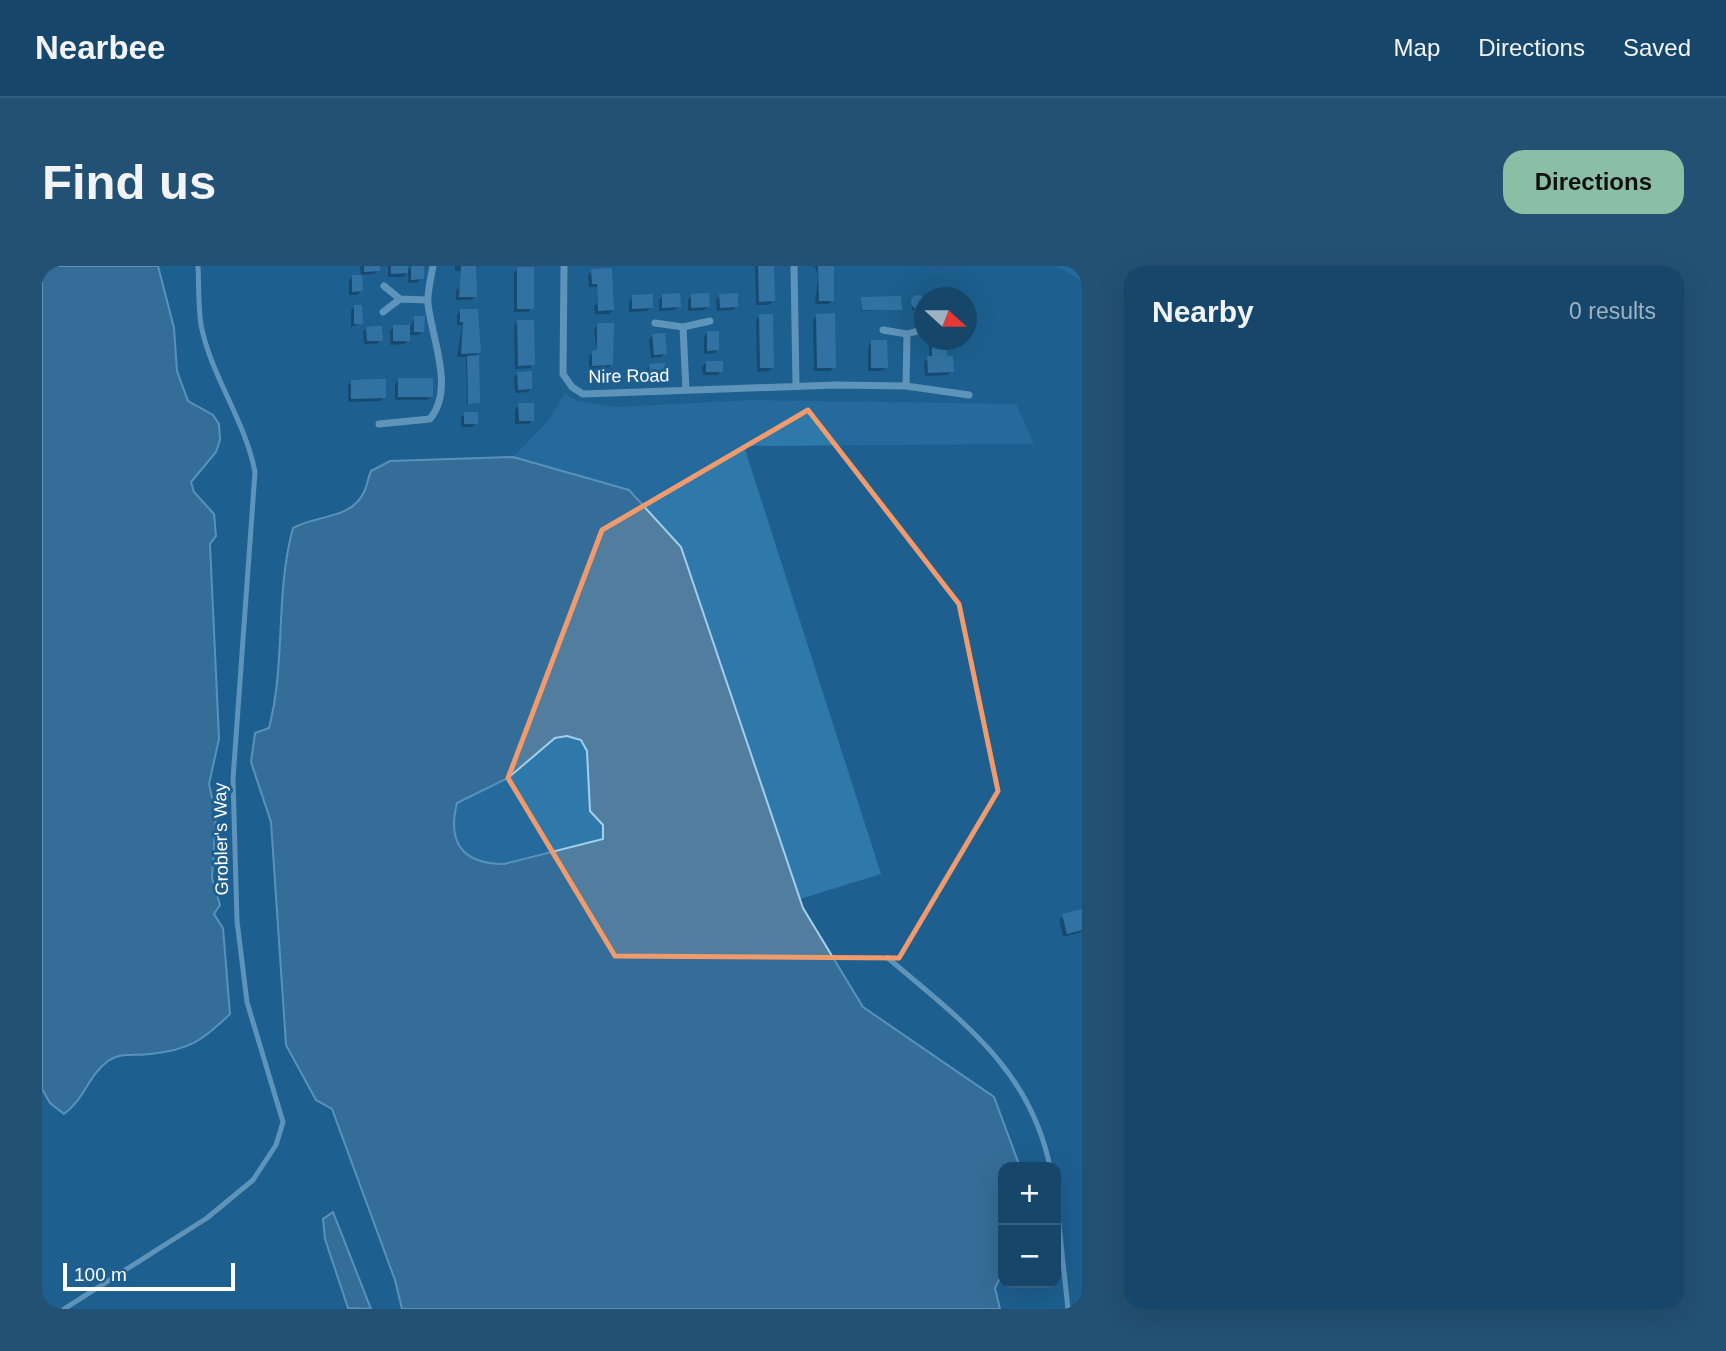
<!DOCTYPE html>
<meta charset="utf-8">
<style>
:root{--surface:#16476b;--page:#235173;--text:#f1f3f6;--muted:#9eb2c1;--line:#355f7e;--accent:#8abfa5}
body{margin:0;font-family:Arial,sans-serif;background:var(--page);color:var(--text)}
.controls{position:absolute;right:21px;bottom:21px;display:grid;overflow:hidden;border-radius:14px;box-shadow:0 7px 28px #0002}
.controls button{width:63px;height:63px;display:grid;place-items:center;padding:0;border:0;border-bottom:2px solid var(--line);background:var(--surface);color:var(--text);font:35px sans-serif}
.compass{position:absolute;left:872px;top:21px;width:63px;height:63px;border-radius:50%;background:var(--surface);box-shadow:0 7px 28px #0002;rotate:111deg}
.scale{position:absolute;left:21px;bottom:18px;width:172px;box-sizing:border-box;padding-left:7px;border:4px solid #fff;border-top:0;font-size:19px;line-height:24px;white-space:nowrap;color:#fff;-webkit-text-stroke:5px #1e5f8f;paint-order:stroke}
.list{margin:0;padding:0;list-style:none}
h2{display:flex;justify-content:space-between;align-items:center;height:91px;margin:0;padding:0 28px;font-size:30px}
h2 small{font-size:23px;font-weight:400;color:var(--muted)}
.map{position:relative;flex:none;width:1040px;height:1043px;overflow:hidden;border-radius:21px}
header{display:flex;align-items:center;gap:42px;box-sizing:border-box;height:98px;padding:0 35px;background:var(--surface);border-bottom:2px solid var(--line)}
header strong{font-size:33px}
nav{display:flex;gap:38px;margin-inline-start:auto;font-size:24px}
.intro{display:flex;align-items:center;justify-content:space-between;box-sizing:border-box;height:168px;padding:0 42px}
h1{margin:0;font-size:49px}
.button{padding:18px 32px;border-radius:21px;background:var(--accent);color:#111;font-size:24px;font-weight:700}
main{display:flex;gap:42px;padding:0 42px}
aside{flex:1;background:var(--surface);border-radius:21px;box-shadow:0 7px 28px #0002}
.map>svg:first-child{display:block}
.green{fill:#2f78aa}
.water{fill:#517e9f;stroke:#a1d0ee;stroke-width:2;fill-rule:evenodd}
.shadow{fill:#0007}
.building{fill:#4b8bb8}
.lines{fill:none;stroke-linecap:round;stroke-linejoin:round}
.service{stroke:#add3ed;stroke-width:5}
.minor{stroke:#add3ed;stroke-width:7}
.marked{fill:none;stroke:#f19b6d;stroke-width:5;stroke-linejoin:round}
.labels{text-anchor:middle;stroke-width:6;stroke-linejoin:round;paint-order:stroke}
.street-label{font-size:18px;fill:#fff;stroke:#1e5f8f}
</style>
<header>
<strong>Nearbee</strong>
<nav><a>Map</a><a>Directions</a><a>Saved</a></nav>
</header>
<div class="intro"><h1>Find us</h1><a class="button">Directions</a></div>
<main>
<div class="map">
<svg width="1040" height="1043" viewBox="0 0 1040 1043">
<rect width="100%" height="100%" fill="#1e5f8f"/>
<!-- green -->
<path class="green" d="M1014 0H1040V15Z
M523 127 535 135 575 141 711 134 974 138 992 178 702 180 839 608 758 633 639 281 587 224 471 191 507 154Z
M525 470 539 474 545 485 548 545 561 559V573L462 598C420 598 405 576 415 537L491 490 513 472Z"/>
<!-- water -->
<path class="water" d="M0 0H116L132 62 135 105 146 135 171 149 177 158 178 174 174 186 149 216 152 226 172 248 174 270 168 278 177 473 167 518 174 550 170 612 178 639 172 648 181 662 188 748C160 775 147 784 108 788 93 790 79 786 66 795 46 810 42 834 22 848L8 837 0 823Z
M471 191 587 224 639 281 761 642 821 741 952 831 978 901H961V1006L953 1022 958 1043H360L353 1014 290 843 274 834 244 779 229 556 209 496 213 467 227 462C244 397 233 327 251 262 273 249 309 254 322 226 325 220 326 212 329 205L348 195ZM525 470 539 474 545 485 548 545 561 559V573L462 598C420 598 405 576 415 537L466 512 513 472Z
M291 946 329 1043 306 1042 283 973 281 953Z"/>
<!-- shadow -->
<path class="shadow" d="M318 0H336V5L332 8 319 9Z
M346 0H365V5L369 0H380V12L376 16 366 17V6L361 11H346Z
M413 0H435L432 4 433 30 430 34H414V24L419 20 418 5H413Z
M713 0H731V35L727 39H714Z
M790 0V34L787 38H773L776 10 773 1 768 0Z
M476 3 490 42 486 46H472V6Z
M550 5 571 44 567 48H553L552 40 558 35H555V21H547L546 9Z
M310 11 319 25 315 29H307V15Z
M620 30 637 40 633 44 617 45V34Z
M649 30 666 41 662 44 646 45V34Z
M678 30 695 40 691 44 675 45 674 34Z
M591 31 609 42 605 45 587 46V35Z
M820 32 858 43 819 45Z
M871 32H883V43L870 44Z
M312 41 319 57 309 61V45Z
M418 45 437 87 435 89V138H425L424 91H415L420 59H415V49Z
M718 50 731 102 727 105 715 106 714 54Z
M775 50 792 101 788 105H772L771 54Z
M373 51 381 65 377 69H366L363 78 348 79V65L351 61 369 60Z
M476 56 491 98 488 102 473 103 472 60Z
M556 59 569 99 566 102 547 103V90L555 86 552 63Z
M325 62 339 74 335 78H322L321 66Z
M665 67 676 84 672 87 662 88V71Z
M611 69 623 87 619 91 609 92 607 73Z
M890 75 904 92 910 105 906 109 883 110 882 96 887 91V79Z
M830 76 844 101 840 105H826V80Z
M664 97 679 105 675 109H661L660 101Z
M608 99 622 107 619 111 605 112 604 103Z
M476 107 489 123 485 126 473 127 472 111Z
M357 114 389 130 385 134H353V118Z
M310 116 342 132 338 135 306 136V119Z
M477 139 491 154 487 158H473V143Z
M423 148 434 157 430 161H419V151Z
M1040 645V666L1021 671 1017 653Z"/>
<!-- building -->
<path class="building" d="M322 0H338V5L322 6Z
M349 0H366V7L349 8Z
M369 0H382V13L369 14Z
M419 0H434L435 31H417Z
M716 0H732L733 35 717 36Z
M776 0H792V35H777Z
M475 1H492V43H475Z
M570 2 572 44 556 45 555 18H550L549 3Z
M310 9H320L321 25 310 26Z
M638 27 639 41 620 42V28Z
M667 27 668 41 649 42V28Z
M696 27V41L678 42 677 28Z
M611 28V42L590 43V29Z
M869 36a7 7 0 1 1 14 0a7 7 0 1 1-14 0Z
M859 30 860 44H820L819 31Z
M312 39H320L321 58H312Z
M418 43H436L439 87 419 88 421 56H418Z
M793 47 794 102H775L774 48Z
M717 48H731L732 102H718Z
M372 50H383L382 66H372Z
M475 54H492L493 99 476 100Z
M555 57H572L571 99 550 100V85L555 84Z
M351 59H368V75H351Z
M332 60H340L341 75H325L324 61Z
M665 65H677V84L665 85Z
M623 67 625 88 612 89 610 68Z
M829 74H845L846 102H829Z
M890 74H905V90H911L912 106 886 107 885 90H890Z
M437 89 438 137 426 138 425 90Z
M664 95H681V106H664Z
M623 97 624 108 608 109 607 98Z
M490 105V123L476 124 475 106Z
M356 112H391V131H356Z
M333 113H344V132L309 133V114Z
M476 137H492V155H477Z
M422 146H436V158H422Z
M1040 643V664L1025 668 1020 648Z"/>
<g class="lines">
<!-- service -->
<path class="service" d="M846 692C918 754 988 802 1008 901
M1014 931 1026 1043
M22 1043 165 952 211 914 234 879 241 856 205 736 195 655 191 513 213 206C203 154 169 110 159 59 156 40 157 19 156 0"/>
<!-- minor -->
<path class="minor" d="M522 0 521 108 530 121 541 128 794 119 864 120 927 129
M752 0 754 120
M342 20 358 33 386 34
M341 46 358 33
M613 57 641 61
M841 64 865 68
M864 120 865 68 883 63
M644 124 641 61 668 55
M337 158 388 153C413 123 390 73 386 38 385 26 389 12 391 0"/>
</g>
<!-- marked area -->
<path d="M0 0H1040V1043H0ZM766 144 917 338 956 525 857 692 573 690 466 512 560 264Z" fill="#1e5f8f" fill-opacity=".55" fill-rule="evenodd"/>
<path class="marked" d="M766 144 917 338 956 525 857 692 573 690 466 512 560 264Z"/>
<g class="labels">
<!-- street labels -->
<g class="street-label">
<text transform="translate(587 110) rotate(-1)" y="6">Nire Road</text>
<text transform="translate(179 573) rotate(-91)" y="6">Grobler's Way</text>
</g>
</g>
</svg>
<div class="controls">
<button>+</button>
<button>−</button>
</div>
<svg class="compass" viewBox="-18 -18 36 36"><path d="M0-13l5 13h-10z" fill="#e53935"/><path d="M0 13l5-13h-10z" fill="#9eb2c1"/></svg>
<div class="scale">100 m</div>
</div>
<aside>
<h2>Nearby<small>0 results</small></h2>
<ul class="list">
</ul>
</aside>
</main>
